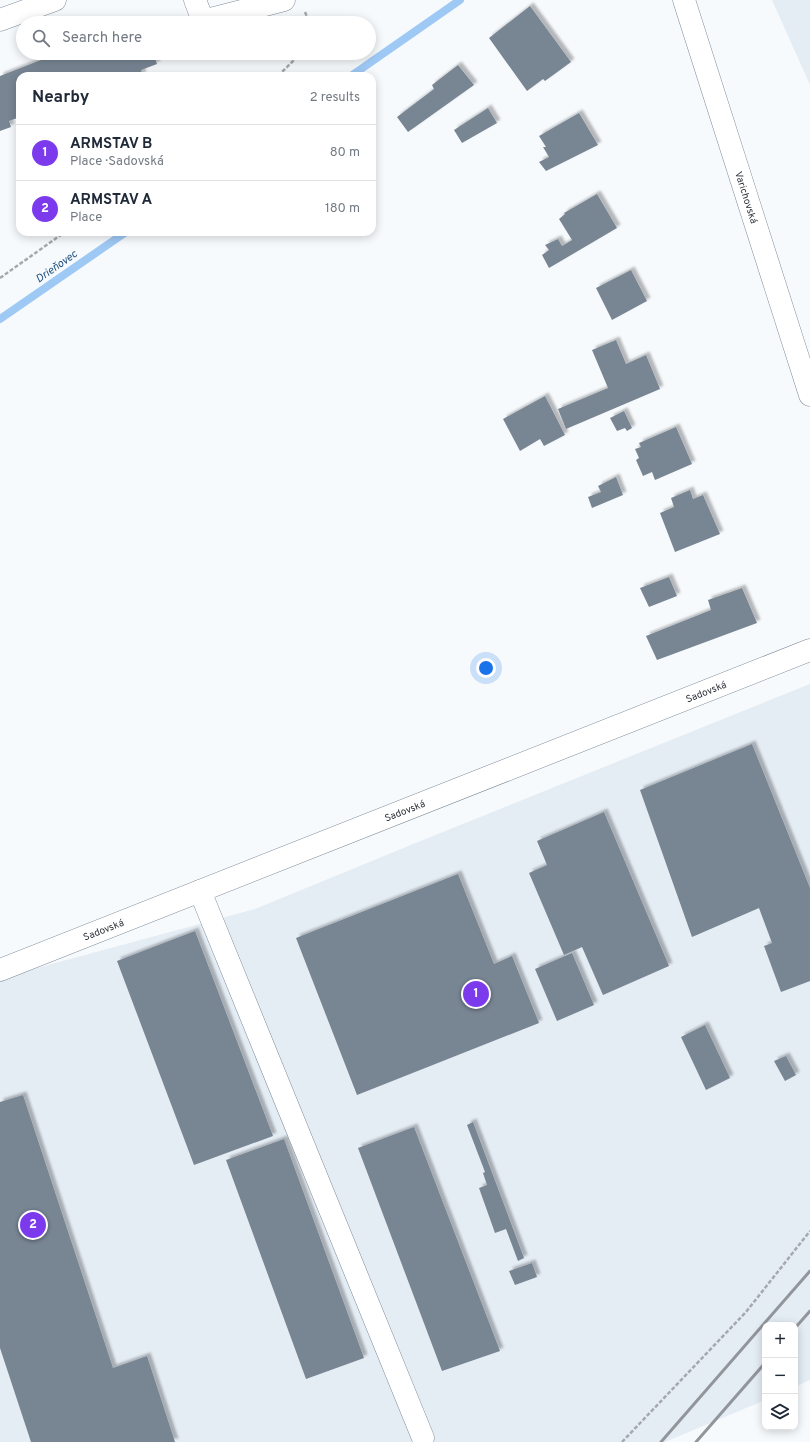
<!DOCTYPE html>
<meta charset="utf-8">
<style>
:root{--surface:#fff;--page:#f6f6f7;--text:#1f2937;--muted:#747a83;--line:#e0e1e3;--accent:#7c3aed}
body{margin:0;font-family:Overpass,sans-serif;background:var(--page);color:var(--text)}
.controls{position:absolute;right:12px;bottom:12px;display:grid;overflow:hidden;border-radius:8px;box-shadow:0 2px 10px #0003}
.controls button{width:36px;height:36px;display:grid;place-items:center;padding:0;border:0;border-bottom:1px solid var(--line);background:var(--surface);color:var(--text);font:20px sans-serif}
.you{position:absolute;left:486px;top:668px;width:14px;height:14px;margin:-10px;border:3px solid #fff;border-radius:50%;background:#1a73e8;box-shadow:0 0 0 6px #1a73e833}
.badge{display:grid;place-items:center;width:26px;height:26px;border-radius:50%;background:var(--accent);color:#fff;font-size:13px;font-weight:700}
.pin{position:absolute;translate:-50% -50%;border:2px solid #fff;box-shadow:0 1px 4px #0006}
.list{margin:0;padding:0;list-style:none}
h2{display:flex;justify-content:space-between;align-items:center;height:52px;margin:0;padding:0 16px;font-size:17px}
h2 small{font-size:13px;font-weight:400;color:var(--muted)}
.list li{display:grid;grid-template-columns:26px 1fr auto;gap:12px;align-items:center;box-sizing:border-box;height:56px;padding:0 16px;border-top:1px solid var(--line)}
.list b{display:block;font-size:15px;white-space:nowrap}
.list p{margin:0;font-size:13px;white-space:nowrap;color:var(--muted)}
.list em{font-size:13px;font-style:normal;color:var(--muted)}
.icon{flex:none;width:22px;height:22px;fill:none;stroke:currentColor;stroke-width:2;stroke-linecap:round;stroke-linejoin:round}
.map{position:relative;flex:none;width:810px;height:1442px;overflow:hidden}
.search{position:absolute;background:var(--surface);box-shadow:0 2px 10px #0003;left:16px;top:16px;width:360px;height:44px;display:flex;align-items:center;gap:10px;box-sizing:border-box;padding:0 14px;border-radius:22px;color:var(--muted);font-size:15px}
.panel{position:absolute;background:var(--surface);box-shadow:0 2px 10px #0003;left:16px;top:72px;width:360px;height:164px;border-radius:12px}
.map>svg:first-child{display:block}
.built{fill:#e4ecf4}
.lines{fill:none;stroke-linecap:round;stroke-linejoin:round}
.stream{stroke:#9fc9f5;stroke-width:8}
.building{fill:#788593;filter:url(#shadow)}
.minor-casing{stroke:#7f8c9a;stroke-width:23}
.path{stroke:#a5a9ad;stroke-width:2.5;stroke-dasharray:4 2;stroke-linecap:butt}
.minor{stroke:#fff;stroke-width:22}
.rail{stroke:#92969b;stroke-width:3}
.labels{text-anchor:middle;stroke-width:3;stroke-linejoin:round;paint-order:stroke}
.street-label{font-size:10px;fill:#2f343a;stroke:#f7fafd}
.water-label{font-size:11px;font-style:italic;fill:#1e507e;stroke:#f7fafd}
</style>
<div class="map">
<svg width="810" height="1442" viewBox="0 0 810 1442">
<defs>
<filter id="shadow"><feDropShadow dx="3.5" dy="-3.5" stdDeviation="1" flood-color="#0004"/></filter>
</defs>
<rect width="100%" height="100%" fill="#f7fafd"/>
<!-- built -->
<path class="built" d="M772 0H810V85Z
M810 684V1380L795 1387V1325H765V1400L665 1442H0V978L255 909 423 840Z"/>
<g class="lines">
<!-- stream -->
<path class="stream" d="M351 76 460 0
M0 319 126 232"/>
</g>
<!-- building -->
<path class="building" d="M530 6 571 62 545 81 543 79 527 91 489 38Z
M59 53H153L157 64 141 70 143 76H20V117L9 121 11 127 0 131V76Z
M458 65 474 85 408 132 397 117 434 89 432 85Z
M488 108 497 123 462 143 454 130Z
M579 113 598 145 546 171 539 162 549 157 543 147H546L539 136Z
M597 194 617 228 549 268 542 255 549 250 545 245 558 239 562 246 572 240 559 219 565 214 564 213Z
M631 270 647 301 612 320 596 288Z
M616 340 626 364 646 355 660 389 566 429 558 409 608 388 592 350Z
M545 396 565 435 544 446 540 439 520 451 503 419Z
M624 411 632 428 627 431 625 428 617 431 610 418Z
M676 427 692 464 655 480 652 472 643 476 636 460 639 458 635 449 641 447 639 443Z
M616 477 623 495 592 508 588 497 601 492 598 486Z
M690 490 693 499 703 495 720 534 675 552 660 513 674 507 671 498Z
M669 577 677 596 649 607 640 588Z
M742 588 757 623 657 660 646 636 711 610 708 600Z
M752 744 810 888V981L781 992 764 946 772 943 759 908 692 937 640 790Z
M604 812 669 966 603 995 582 947 564 955 529 873 547 865 537 841Z
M458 874 494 964 512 956 539 1023 357 1095 296 938Z
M195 931 273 1136 194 1165 117 961Z
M572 953 594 1005 557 1021 535 969Z
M705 1025 730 1078 706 1090 681 1037Z
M786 1056 796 1075 785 1081 774 1061Z
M23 1095 113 1368 147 1356 175 1442H31L0 1348V1102Z
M473 1122 524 1258 518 1261 506 1229 495 1233 479 1188 487 1185 483 1173 485 1172 467 1125Z
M414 1127 500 1351 442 1371 358 1148Z
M284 1139 364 1358 306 1379 226 1160Z
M532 1263 537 1277 515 1285 509 1271Z"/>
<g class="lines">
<defs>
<g id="minor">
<path d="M195 0 203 21 284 0"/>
<path id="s1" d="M684 0 810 395"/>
<path d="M0 20 55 0"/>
<path d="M200 891 423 1438"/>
<path id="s2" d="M0 970 810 650"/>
</g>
</defs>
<!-- minor casing -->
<use href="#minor" class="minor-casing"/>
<!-- path -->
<path class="path" d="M305 12 308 19 306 23
M278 76 293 61 296 53
M0 278 65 232
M622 1442 746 1312 810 1231"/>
<!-- minor -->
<use href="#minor" class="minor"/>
<!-- rail -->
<path class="rail" d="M795 1328 810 1311
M661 1442 810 1271
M696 1442 765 1363"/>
</g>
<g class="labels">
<!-- street labels -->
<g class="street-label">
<text dy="4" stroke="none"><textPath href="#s1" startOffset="207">Varichovská</textPath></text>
<text dy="4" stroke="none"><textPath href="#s2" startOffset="759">Sadovská</textPath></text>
<text dy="4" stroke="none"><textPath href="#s2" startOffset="435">Sadovská</textPath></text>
<text dy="4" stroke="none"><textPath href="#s2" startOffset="111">Sadovská</textPath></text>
</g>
<!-- water labels -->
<g class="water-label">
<text transform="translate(56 266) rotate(-35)" y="4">Drieňovec</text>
</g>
</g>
</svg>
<div class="controls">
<button>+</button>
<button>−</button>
<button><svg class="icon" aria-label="layers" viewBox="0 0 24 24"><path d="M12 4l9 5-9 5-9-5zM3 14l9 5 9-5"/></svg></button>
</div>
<div class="you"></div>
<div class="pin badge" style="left:476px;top:994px">1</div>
<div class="pin badge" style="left:33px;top:1225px">2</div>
<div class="search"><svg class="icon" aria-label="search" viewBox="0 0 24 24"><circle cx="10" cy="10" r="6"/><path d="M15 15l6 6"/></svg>Search here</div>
<section class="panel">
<h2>Nearby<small>2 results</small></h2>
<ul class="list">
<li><span class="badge">1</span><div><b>ARMSTAV B</b><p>Place · Sadovská</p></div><em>80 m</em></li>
<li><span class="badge">2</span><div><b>ARMSTAV A</b><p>Place</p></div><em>180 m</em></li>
</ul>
</section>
</div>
